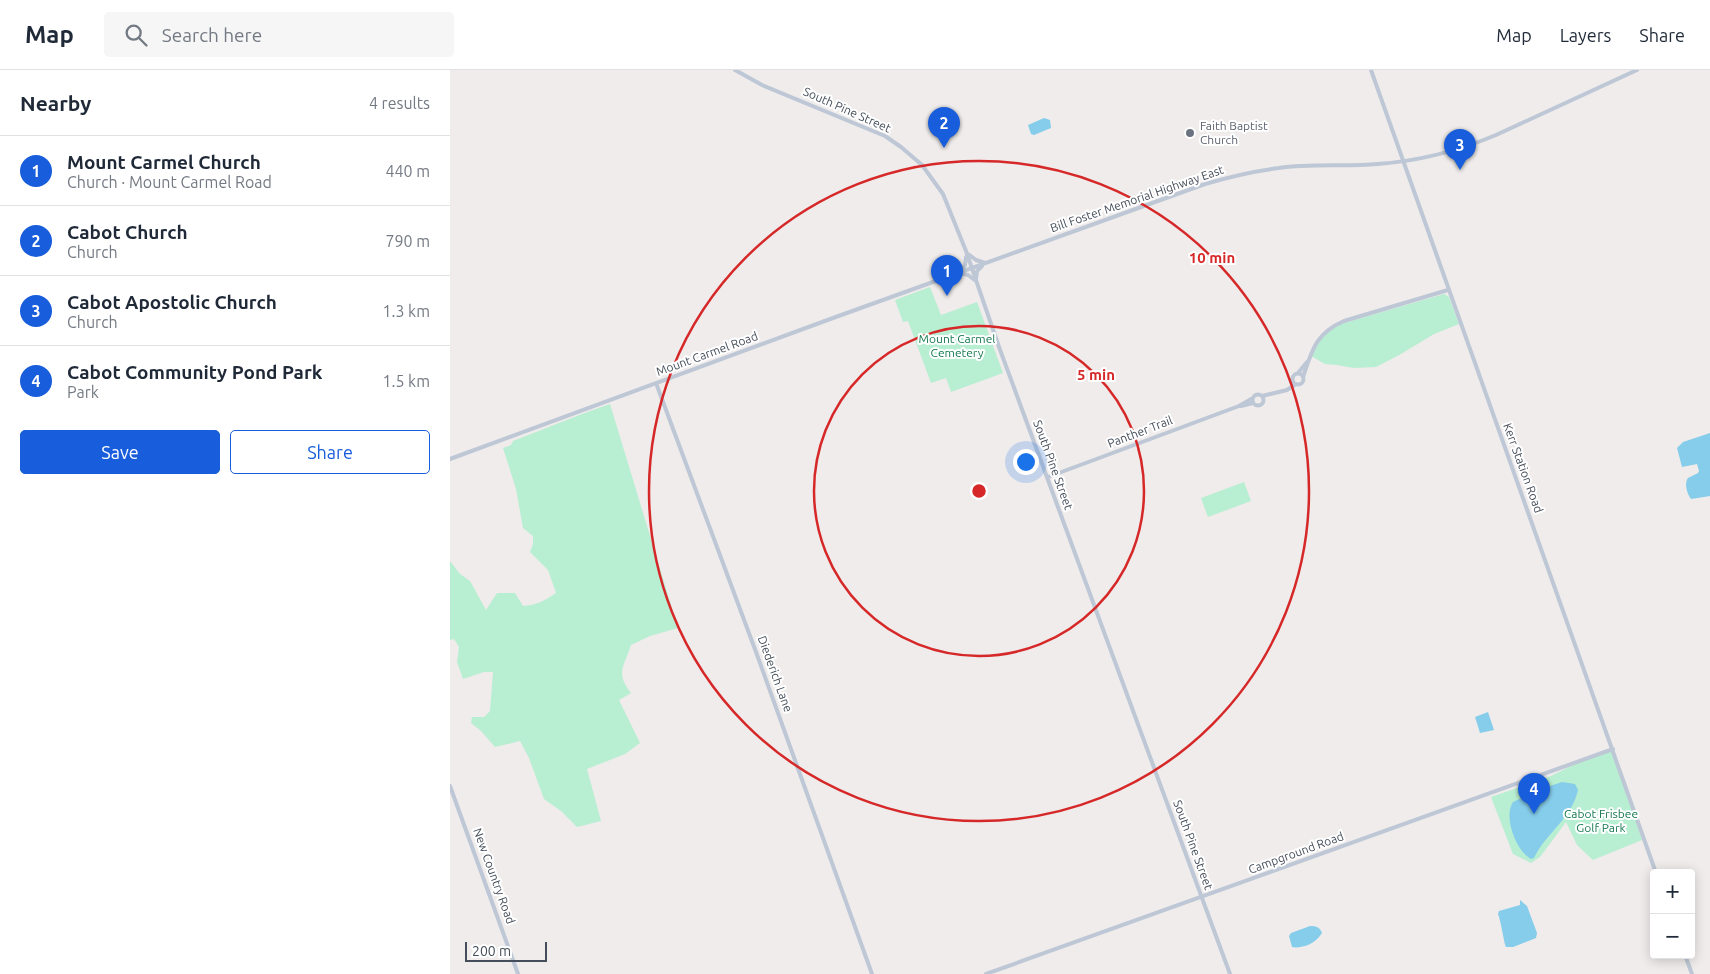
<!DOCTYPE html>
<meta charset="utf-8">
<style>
:root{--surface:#fff;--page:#f6f6f7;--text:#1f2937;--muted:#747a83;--line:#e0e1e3;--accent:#185ddc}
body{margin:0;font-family:Ubuntu,sans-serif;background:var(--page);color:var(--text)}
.controls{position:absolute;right:15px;bottom:15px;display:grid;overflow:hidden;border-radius:5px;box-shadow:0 2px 12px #0003}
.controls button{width:45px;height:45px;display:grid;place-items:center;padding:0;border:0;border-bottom:1px solid var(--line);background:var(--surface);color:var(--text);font:25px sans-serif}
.scale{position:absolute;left:15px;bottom:12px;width:82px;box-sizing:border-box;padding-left:5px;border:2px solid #444d59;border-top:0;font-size:14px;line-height:18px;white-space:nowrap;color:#444d59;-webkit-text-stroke:4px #fff;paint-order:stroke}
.you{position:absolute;left:575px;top:391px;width:18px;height:18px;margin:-12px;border:4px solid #fff;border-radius:50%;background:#1a73e8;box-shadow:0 0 0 8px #1a73e833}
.badge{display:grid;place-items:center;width:32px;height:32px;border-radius:50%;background:var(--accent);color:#fff;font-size:16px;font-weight:700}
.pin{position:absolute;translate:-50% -41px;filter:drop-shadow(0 1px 2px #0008)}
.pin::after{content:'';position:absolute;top:26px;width:18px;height:15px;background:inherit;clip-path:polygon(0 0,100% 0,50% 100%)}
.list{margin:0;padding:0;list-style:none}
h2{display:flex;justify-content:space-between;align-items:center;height:65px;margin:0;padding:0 20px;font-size:21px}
h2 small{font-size:16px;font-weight:400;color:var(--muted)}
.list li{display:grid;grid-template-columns:32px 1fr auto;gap:15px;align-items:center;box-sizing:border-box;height:70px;padding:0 20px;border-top:1px solid var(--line)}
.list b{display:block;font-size:19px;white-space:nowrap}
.list p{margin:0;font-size:16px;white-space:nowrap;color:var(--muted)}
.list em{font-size:16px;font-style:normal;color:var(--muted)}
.actions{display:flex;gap:10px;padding:15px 20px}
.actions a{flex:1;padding:11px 0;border:1px solid var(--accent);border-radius:5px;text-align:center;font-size:18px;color:var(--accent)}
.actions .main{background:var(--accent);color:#fff}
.icon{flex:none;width:28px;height:28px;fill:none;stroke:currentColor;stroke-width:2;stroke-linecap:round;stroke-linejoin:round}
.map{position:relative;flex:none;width:1260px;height:904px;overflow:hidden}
header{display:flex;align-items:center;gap:30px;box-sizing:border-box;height:70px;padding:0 25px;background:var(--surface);border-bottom:1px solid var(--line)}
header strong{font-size:24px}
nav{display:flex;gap:28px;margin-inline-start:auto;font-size:18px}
.search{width:350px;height:45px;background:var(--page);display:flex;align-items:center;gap:12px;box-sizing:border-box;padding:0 18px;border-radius:5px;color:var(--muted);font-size:19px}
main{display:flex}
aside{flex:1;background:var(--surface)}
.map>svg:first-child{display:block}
.green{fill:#b8eed2}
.water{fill:#85cdeb}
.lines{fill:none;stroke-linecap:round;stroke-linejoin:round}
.secondary{stroke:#bec7d5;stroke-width:4}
.ring{fill:none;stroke:#d62828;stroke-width:2.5}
.worship-dot{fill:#6b7280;stroke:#fff;stroke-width:2}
.labels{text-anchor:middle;stroke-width:4;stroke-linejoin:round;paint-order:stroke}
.street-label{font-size:12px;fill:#444d59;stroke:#fff}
.worship-label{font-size:12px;fill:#5b616d;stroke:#fff;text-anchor:start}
.park-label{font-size:12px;fill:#167950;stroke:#fff}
.centre{fill:#d62828;stroke:#fff;stroke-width:2.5}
.ring-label{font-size:15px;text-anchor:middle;font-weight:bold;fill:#d62828;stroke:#fff;stroke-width:4;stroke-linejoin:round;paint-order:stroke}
</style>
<header>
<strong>Map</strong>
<div class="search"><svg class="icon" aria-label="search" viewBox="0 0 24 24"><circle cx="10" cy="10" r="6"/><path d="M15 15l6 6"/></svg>Search here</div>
<nav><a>Map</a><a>Layers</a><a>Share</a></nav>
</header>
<main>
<aside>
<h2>Nearby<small>4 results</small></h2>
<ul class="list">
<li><span class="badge">1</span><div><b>Mount Carmel Church</b><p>Church · Mount Carmel Road</p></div><em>440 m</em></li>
<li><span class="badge">2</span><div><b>Cabot Church</b><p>Church</p></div><em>790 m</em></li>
<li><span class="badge">3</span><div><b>Cabot Apostolic Church</b><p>Church</p></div><em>1.3 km</em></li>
<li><span class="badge">4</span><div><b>Cabot Community Pond Park</b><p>Park</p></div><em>1.5 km</em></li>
</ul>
<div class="actions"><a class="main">Save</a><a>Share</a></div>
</aside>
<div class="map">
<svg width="1260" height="904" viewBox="0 0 1260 904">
<rect width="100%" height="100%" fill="#efeceb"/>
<!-- green -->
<path class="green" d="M480 217 491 245 527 232 553 303 501 322 496 308 481 313 458 251 453 252 445 230Z
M994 224 999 227 1009 254 984 264 951 284 926 297 904 298 887 295 875 294 861 286 875 263 891 254Z
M160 334 228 558 200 566 181 575C174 597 165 603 181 623L169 630 190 673 175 684 137 699 151 751 127 757 111 741 94 729 79 688 70 671 45 677 31 661 21 653 22 647H34L40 641 43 602H34L13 609 7 592 9 577 4 569 0 570V491L10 504 20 511 36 540 47 523H65L73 536C86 535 95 531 106 523L98 500 80 482 83 474V466L73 458 66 419 53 378 61 375 63 371 132 344Z
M794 412 801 431 758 447 751 428Z
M1163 679 1192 770 1143 790 1127 775 1116 752 1090 787 1081 793 1063 784 1041 727 1101 706 1135 689Z"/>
<!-- water -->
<path class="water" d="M594 48 600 50 601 58 584 65 581 64 578 55Z
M1260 363V426L1241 429C1237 424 1234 413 1238 408L1248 403 1249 401 1247 394 1232 397 1227 378 1233 372Z
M1038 642 1044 660 1030 663 1025 647Z
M1112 712 1125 714 1128 720C1122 748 1096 763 1084 788L1081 789C1066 781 1053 747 1063 732L1091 719Z
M1070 830 1077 836 1087 863 1086 868 1063 877H1056C1054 873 1051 851 1048 844L1049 841 1070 835Z
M860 856C866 856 870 857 872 863 866 873 853 879 842 877L839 866 841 863Z"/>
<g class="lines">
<!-- secondary -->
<path class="secondary" d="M285 0 312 15 435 66 451 77 472 95 493 124 516 181 549 277 780 904
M921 0 1206 803
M518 184 526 190 535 193
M511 201 515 195 516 187
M510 203 518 205 526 211
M526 209 527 201 532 196
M848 303 857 292
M842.5 309a5.5 5.5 0 1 1 11 0a5.5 5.5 0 1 1-11 0Z
M853 307C862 280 866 263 894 251L998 220
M206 313 306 582 422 904
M802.5 330a5.5 5.5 0 1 1 11 0a5.5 5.5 0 1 1-11 0Z
M812 326 837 320 846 314
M791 336 803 333
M0 389 383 248 755 114C779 107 804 101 829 98 862 93 895 97 928 94 969 91 1008 81 1046 65L1187 0
M598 407 789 336 803 328
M0 716 68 904
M1235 885 1242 904
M536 904 1163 679"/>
</g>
<!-- distance rings -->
<g class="ring">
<circle cx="529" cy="421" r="165"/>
<circle cx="529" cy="421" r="330"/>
</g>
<!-- markers -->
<circle class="worship-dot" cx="740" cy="63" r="5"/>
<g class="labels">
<!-- street labels -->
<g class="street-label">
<text transform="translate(397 40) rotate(24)" y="4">South Pine Street</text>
<text transform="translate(687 129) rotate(-19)" y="4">Bill Foster Memorial Highway East</text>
<text transform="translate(257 284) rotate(-20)" y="4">Mount Carmel Road</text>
<text transform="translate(690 362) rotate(-21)" y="4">Panther Trail</text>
<text transform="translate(603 395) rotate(70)" y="4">South Pine Street</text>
<text transform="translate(1073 398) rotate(70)" y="4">Kerr Station Road</text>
<text transform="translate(325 604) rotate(70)" y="4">Diederich Lane</text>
<text transform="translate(743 775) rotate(70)" y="4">South Pine Street</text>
<text transform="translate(846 783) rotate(-20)" y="4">Campground Road</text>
<text transform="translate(44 806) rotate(70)" y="4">New Country Road</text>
</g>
<!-- worship labels -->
<g class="worship-label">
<text x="750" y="60">Faith Baptist<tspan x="750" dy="14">Church</tspan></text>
</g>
<!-- park labels -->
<g class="park-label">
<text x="507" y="273">Mount Carmel<tspan x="507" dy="14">Cemetery</tspan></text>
<text x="1151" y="748">Cabot Frisbee<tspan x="1151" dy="14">Golf Park</tspan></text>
</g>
</g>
<circle cx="529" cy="421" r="8" class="centre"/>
<g class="ring-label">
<text x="762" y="193">10 min</text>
<text x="646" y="310">5 min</text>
</g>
</svg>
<div class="controls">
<button>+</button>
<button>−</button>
</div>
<div class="scale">200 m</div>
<div class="you"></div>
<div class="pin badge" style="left:497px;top:226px">1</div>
<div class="pin badge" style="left:494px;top:78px">2</div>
<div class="pin badge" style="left:1010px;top:100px">3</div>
<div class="pin badge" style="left:1084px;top:744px">4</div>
</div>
</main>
